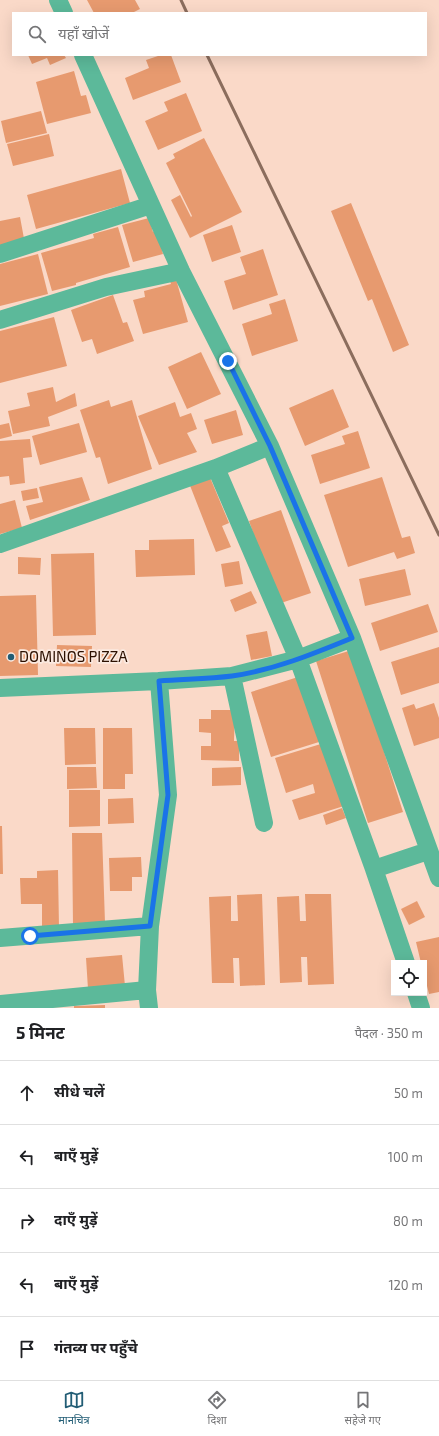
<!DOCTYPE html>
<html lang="hi">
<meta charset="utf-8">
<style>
:root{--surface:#fff;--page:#f6f6f6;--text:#202124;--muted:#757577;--line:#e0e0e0;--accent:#225d75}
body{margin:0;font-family:"Exo 2","Noto Sans Devanagari",sans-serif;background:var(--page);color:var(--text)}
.controls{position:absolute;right:12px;bottom:12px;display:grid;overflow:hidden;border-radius:0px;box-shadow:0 4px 16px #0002}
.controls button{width:36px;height:36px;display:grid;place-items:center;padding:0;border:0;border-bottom:1px solid var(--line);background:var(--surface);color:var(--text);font:20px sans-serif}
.stop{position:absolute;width:12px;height:12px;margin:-9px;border:3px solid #1a73e8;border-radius:50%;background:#fff}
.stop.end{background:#1a73e8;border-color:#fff;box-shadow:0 1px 4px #0008}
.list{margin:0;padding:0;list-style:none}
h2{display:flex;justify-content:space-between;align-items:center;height:52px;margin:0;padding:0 16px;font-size:17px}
h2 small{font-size:13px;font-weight:400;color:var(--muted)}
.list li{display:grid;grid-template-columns:26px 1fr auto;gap:12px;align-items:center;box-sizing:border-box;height:64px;padding:0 16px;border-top:1px solid var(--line)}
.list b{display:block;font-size:15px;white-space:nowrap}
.list em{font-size:13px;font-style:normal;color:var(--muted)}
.icon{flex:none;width:22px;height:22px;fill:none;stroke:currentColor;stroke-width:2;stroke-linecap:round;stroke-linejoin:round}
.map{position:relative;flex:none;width:439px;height:1008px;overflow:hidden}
.search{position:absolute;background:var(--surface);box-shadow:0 4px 16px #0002;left:12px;right:12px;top:12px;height:44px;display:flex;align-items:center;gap:10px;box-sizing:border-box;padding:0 14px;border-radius:0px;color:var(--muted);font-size:15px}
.sheet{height:372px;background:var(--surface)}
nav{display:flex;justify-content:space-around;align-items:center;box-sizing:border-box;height:56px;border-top:1px solid var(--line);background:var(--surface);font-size:11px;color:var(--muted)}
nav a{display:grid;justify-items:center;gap:2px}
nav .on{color:var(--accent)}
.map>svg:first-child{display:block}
.building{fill:#e79a6f}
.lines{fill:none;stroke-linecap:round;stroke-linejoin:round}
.minor{stroke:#5cb99a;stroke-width:18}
.rail{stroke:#8b6d5d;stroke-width:3}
.route{stroke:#1a73e8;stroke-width:5}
.poi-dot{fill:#225d75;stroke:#fbeae1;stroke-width:1.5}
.labels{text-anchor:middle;stroke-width:3.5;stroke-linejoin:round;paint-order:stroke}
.poi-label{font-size:15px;fill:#2c1001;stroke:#fbeae1;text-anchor:start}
</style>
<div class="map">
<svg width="439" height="1008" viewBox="0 0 439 1008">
<rect width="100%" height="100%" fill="#fad9c8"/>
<!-- building -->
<path class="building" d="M87 0H135L140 9 132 13H94Z
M28 55H64L66 58 50 65 47 58 32 64Z
M161 55H171L181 82 133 100 125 78 149 68 146 60Z
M74 71 81 96 86 95 91 113 47 124 36 82Z
M186 93 202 131 158 150 145 121 168 111 164 102Z
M41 111 47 133 6 143 1 121Z
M49 134 54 156 13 166 7 144Z
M204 138 242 212 190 238 171 200 180 195 191 217 192 216 166 163 175 158 173 154Z
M121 169 130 203 36 229 27 195Z
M351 203 409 345 393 352 372 299 368 301 331 211Z
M20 217 25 244 0 248V221Z
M149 218 153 232 157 231 163 254 133 262 122 225Z
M232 225 241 252 212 262 203 235Z
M118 227 130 267 76 283V285L52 291 41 253 94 238 93 234Z
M263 249 278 295 233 310 224 281 246 274 240 257Z
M38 254 48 294 0 306V264Z
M176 279 188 322 143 334 133 300 145 297 144 291 171 284 170 281Z
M113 295 123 323 127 322 134 341 97 354 92 339 82 342 71 310Z
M285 299 298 341 252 356 242 324 272 314 269 304Z
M54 317 67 366 0 383V331Z
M201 352 221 394 187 409 168 367Z
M53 387 56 402 75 393 77 406 48 417 50 426 13 434 8 411 30 406 27 393Z
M333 389 349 427 305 446 289 408Z
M109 400 111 407 132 400 152 469 108 484 100 457 96 458 80 410Z
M175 402 180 417 191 413 197 429 187 433 197 452 159 465 138 416Z
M236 410 243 435 212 444 204 420Z
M9 423 12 436 0 439V425Z
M79 423 87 452 40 465 32 436Z
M358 431 370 468 320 484 311 455 345 444 342 436Z
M30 439 32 457 23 458 25 483 10 485 9 476 0 477V441Z
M209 475 229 523 222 526 231 547 216 552 189 483Z
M82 477 90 500 30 520 26 506 43 502 39 487Z
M382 477 402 538 410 536 415 553 397 559 394 552 348 567 324 495Z
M37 488 39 498 23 501 21 491Z
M15 500 22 528 0 534V504Z
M281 510 311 593 278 604 249 521Z
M194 539 195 575 136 577 135 550H149V540Z
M94 553 96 635 53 636 51 554Z
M18 557 41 558 40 575 18 574Z
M239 561 243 584 225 587 221 564Z
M405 569 411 595 365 606 359 579Z
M251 591 257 603 235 612 230 600Z
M36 595 38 675 0 676V596Z
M428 604 438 632 380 651 371 623Z
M267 631 272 656 251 660 246 635Z
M57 645 92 646 91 667 56 666Z
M439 647V683L401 695 391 662Z
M352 650 403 812 368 823 316 661Z
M114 651 115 662 98 663 97 652Z
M298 677 319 742 271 757 251 692Z
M434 703 439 718V738L414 746 402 708 414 704 416 709Z
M211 710H235L234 741H239V761L201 760V746H211V733L199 732V719H211Z
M64 728H95L96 764 65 765Z
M103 728H132L133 774H125V789H103Z
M324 743 344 806 299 820 292 800 315 793 313 784 286 793 275 758Z
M67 767H96L97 788 67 789Z
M241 767V785L212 786V768Z
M69 790H100V826L69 827Z
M133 798 134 823 108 824V799Z
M342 808 346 818 326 825 323 815Z
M0 826H2L3 874H0Z
M72 833H102L105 923 73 926Z
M141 857 142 877H132V891H110L109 858Z
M58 870 59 928 42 929V904H21L20 878H37V871Z
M262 894 265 985 240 986 239 958H233L234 983H212L209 897 231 896V921H238L237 895Z
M305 894H331L334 984 308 985 307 957H301L302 982 280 983 277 897 299 896 300 921H306Z
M417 901 425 917 409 925 401 909Z
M439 937V992L429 994 424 974V963H421L416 942Z
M122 955 125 986 88 989 86 958Z
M105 1005V1008H74V1006Z"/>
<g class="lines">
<!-- minor -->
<path class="minor" d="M58 0 64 13
M83 55 181 271 270 446 352 638 439 878
M0 254 151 205
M0 320 106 287 181 271
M270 446 216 468 298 659 374 869 428 851
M0 544 216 468
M232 676 264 823
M0 688 159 681 232 676 298 659 352 638
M374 869 406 963
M0 938 150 926
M416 993 421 1008
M0 1004 147 990
M149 1008 147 990 150 926 168 795 159 681"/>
<!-- rail -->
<path class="rail" d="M181 0 187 13
M207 55 439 535"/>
</g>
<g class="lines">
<!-- route -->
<path class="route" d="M30 936 150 926 168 795 159 681C183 679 208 679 232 676 274 670 313 654 352 638L270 446 228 361"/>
</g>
<!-- markers -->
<circle class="poi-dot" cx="11" cy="657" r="4"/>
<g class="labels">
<!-- poi labels -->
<g class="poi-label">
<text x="19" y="662">DOMINOS PIZZA</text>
</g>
</g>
</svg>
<div class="controls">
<button><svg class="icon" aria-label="locate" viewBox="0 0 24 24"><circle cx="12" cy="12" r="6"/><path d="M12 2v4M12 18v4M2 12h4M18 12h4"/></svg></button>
</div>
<div class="stop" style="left:30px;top:936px"></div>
<div class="stop end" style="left:228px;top:361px"></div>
<div class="search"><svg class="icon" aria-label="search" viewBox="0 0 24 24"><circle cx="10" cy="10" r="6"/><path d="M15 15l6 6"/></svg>यहाँ खोजें</div>
</div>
<section class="sheet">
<h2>5 मिनट<small>पैदल · 350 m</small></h2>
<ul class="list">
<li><svg class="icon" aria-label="ahead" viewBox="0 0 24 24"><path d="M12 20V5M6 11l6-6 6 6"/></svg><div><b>सीधे चलें</b></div><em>50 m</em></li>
<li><svg class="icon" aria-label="left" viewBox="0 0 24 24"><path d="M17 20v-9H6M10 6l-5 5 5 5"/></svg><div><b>बाएँ मुड़ें</b></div><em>100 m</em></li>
<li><svg class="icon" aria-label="right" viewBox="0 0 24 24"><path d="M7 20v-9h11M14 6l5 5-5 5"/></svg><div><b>दाएँ मुड़ें</b></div><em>80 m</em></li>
<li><svg class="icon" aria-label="left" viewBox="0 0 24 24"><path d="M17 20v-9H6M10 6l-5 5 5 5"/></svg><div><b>बाएँ मुड़ें</b></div><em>120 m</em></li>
<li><svg class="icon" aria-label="arrive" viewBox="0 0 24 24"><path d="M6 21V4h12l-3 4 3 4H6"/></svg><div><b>गंतव्य पर पहुँचे</b></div></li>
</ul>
</section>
<nav>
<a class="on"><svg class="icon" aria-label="map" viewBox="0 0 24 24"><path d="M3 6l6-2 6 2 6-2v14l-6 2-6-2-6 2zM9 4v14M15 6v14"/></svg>मानचित्र</a>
<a><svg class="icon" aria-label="directions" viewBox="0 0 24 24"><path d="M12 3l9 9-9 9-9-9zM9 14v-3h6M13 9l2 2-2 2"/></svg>दिशा</a>
<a><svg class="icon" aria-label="saved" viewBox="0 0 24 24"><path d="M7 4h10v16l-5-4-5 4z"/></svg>सहेजे गए</a>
</nav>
